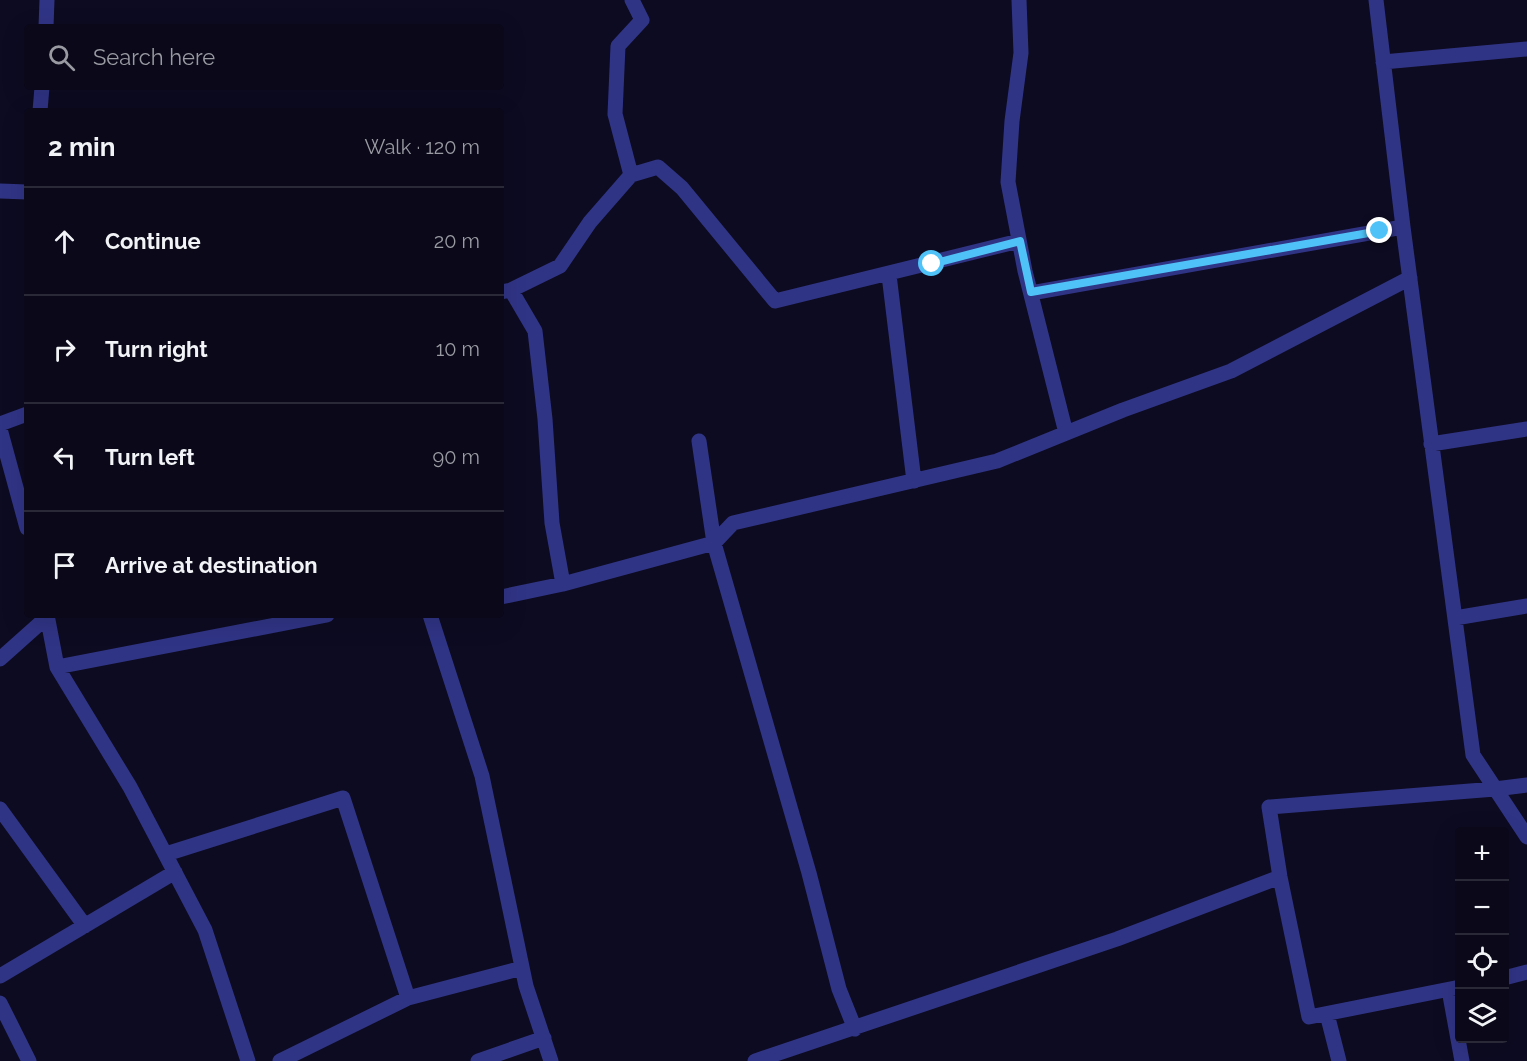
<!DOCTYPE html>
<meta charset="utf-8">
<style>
:root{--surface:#0a0819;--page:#181626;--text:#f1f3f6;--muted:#999aa2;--line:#2a2938}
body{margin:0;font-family:Raleway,sans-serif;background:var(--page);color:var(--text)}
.controls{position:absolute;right:18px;bottom:18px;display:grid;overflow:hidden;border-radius:6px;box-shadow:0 6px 24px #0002}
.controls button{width:54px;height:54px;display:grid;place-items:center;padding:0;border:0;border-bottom:2px solid var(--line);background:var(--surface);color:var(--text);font:30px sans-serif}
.stop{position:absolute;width:18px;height:18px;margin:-14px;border:4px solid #4fc3f7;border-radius:50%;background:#fff}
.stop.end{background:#4fc3f7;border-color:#fff;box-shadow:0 2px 6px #0008}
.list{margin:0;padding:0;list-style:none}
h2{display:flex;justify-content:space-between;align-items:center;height:78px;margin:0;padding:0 24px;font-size:26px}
h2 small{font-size:20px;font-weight:400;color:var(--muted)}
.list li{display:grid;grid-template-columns:39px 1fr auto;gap:18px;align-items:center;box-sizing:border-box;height:108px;padding:0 24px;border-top:2px solid var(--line)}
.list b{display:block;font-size:22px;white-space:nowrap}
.list em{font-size:20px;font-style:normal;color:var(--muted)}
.icon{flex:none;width:33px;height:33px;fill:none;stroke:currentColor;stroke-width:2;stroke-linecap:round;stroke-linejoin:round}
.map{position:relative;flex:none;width:1527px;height:1061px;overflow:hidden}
.search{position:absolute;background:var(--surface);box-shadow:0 6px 24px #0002;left:24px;top:24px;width:480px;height:66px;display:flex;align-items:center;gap:15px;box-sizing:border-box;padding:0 21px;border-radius:6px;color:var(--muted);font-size:22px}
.panel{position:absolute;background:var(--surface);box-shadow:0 6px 24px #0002;left:24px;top:108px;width:480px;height:510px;border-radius:6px}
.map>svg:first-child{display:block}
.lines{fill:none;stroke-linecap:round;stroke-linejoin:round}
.minor{stroke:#303485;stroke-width:15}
.route{stroke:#4fc3f7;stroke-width:8}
</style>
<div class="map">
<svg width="1527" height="1061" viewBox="0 0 1527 1061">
<rect width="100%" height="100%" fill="#0d0b21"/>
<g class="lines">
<!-- minor -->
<path class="minor" d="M1019 0 1021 53 1012 121 1008 182 1025 271 1066 433
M1376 0 1403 227 1473 755 1527 837
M46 27 47 0
M1383 62 1527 49
M40 111 42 87
M631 175 658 167 682 188 775 301 1019 241
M0 191 27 192
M889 275 914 481
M511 290 535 331 545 419 552 523 563 584
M501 292 511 290 560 266 590 222 631 175 615 114 618 46 642 20 632 0
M1031 293 1403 227
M0 424 27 414
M0 429 27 528
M699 441 714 543 809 873 839 989 855 1029
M1431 444 1527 429
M501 597 563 584 714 543 733 523 997 461 1123 410 1231 371 1410 278
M47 615 57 667 130 787 205 930 248 1061
M430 615 482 776 526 986 551 1061
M1455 618 1527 606
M0 659 47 617
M57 667 327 615
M0 809 85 926
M166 854 343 798 408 998
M0 976 175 872
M1504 978 1527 972
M1460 987 1309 1017 1280 877 1269 807 1495 789 1527 785
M1449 990 1462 1061
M0 1003 29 1061
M1327 1014 1339 1061
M280 1061 408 998 522 968
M478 1061 544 1038
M755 1061 1117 939 1280 877"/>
</g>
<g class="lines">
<!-- route -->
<path class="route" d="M932 264 1020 241 1031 292 1380 231"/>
</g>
</svg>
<div class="controls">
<button>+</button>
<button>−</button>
<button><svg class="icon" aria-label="locate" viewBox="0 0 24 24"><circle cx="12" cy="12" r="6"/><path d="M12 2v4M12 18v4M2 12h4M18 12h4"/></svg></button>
<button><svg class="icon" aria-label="layers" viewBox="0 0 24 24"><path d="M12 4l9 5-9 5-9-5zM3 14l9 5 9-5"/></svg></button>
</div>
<div class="stop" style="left:932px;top:264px"></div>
<div class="stop end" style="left:1380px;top:231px"></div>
<div class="search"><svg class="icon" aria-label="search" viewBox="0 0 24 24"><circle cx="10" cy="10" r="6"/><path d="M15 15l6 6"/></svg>Search here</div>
<section class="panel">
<h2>2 min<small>Walk · 120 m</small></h2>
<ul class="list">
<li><svg class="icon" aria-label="ahead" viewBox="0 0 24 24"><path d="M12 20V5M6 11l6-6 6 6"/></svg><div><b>Continue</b></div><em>20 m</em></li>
<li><svg class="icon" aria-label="right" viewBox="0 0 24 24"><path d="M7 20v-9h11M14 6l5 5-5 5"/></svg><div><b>Turn right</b></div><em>10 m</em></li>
<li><svg class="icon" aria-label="left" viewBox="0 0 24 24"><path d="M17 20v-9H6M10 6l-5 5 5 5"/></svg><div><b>Turn left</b></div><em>90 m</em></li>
<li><svg class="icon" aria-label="arrive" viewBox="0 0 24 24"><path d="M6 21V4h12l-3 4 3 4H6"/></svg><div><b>Arrive at destination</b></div></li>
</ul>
</section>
</div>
